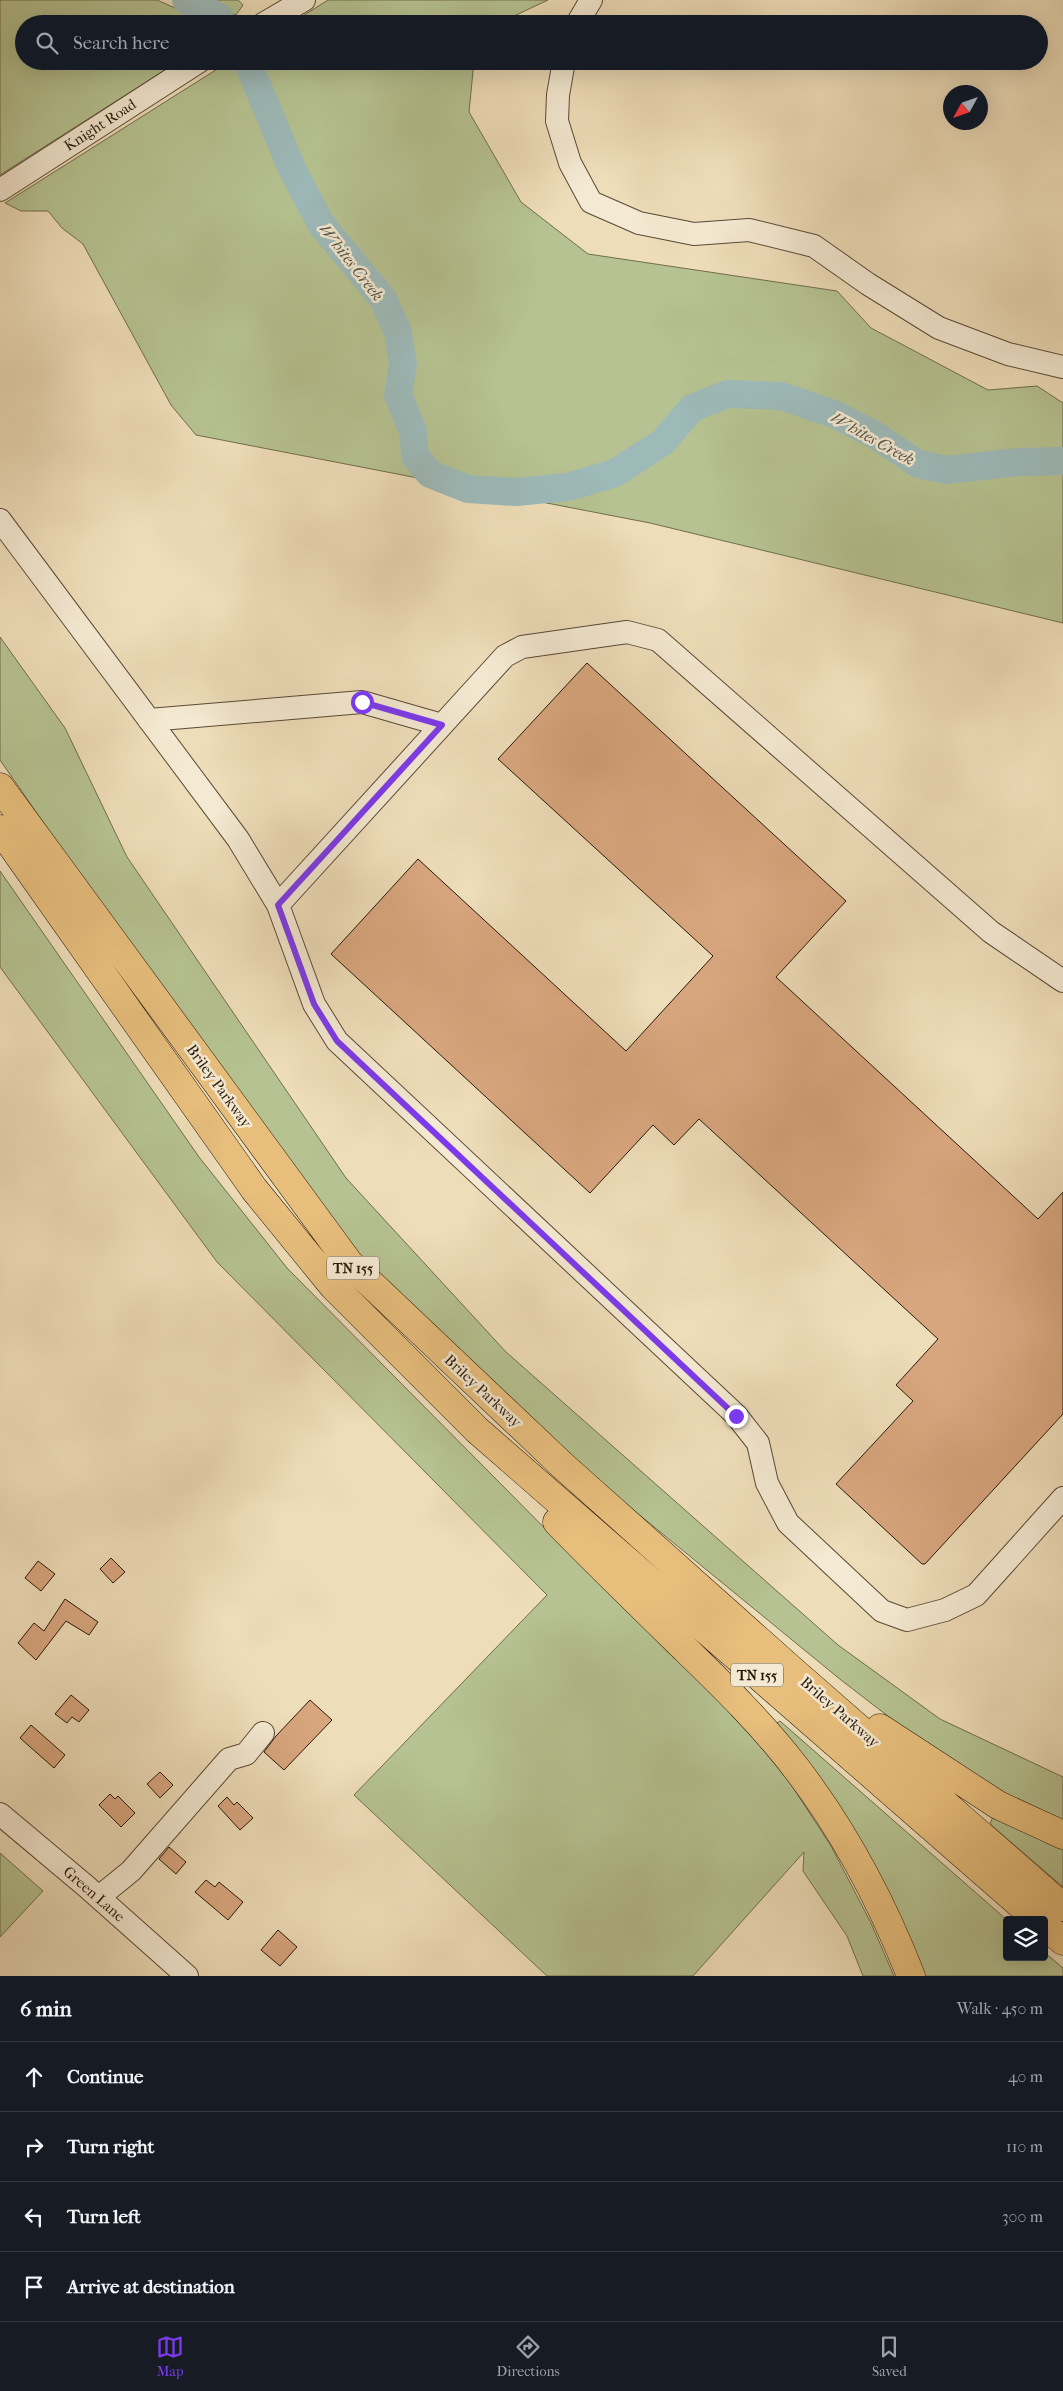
<!DOCTYPE html>
<meta charset="utf-8">
<style>
:root{--surface:#171b24;--page:#20242c;--text:#f1f3f6;--muted:#9ea1a6;--line:#363941;--accent:#7c3aed}
body{margin:0;font-family:"IM FELL French Canon",serif;background:var(--page);color:var(--text)}
.controls{position:absolute;right:15px;bottom:15px;display:grid;overflow:hidden;border-radius:5px;box-shadow:0 5px 20px #0002}
.controls button{width:45px;height:45px;display:grid;place-items:center;padding:0;border:0;border-bottom:1px solid var(--line);background:var(--surface);color:var(--text);font:25px sans-serif}
.compass{position:absolute;left:943px;top:85px;width:45px;height:45px;border-radius:50%;background:var(--surface);box-shadow:0 5px 20px #0002;rotate:230deg}
.stop{position:absolute;width:15px;height:15px;margin:-11px;border:4px solid #7c3aed;border-radius:50%;background:#fff}
.stop.end{background:#7c3aed;border-color:#fff;box-shadow:0 1px 5px #0008}
.list{margin:0;padding:0;list-style:none}
h2{display:flex;justify-content:space-between;align-items:center;height:65px;margin:0;padding:0 20px;font-size:21px}
h2 small{font-size:16px;font-weight:400;color:var(--muted)}
.list li{display:grid;grid-template-columns:32px 1fr auto;gap:15px;align-items:center;box-sizing:border-box;height:70px;padding:0 20px;border-top:1px solid var(--line)}
.list b{display:block;font-size:19px;white-space:nowrap}
.list em{font-size:16px;font-style:normal;color:var(--muted)}
.icon{flex:none;width:28px;height:28px;fill:none;stroke:currentColor;stroke-width:2;stroke-linecap:round;stroke-linejoin:round}
.map{position:relative;flex:none;width:1063px;height:1976px;overflow:hidden}
.search{position:absolute;background:var(--surface);box-shadow:0 5px 20px #0002;left:15px;right:15px;top:15px;height:55px;display:flex;align-items:center;gap:12px;box-sizing:border-box;padding:0 18px;border-radius:28px;color:var(--muted);font-size:19px}
.sheet{height:345px;background:var(--surface)}
nav{display:flex;justify-content:space-around;align-items:center;box-sizing:border-box;height:70px;border-top:1px solid var(--line);background:var(--surface);font-size:14px;color:var(--muted)}
nav a{display:grid;justify-items:center;gap:2px}
nav .on{color:var(--accent)}
.map>svg:first-child{display:block}
.green{fill:#b6c291;stroke:#6f6d4d}
.lines{fill:none;stroke-linecap:round;stroke-linejoin:round}
.river{stroke:#9dbab9;stroke-width:28}
.building{fill:#d8a67e;stroke:#281809}
.minor-casing{stroke:#5a4935;stroke-width:24}
.highway-casing{stroke:#281809;stroke-width:29}
.minor{stroke:#f4e9d2;stroke-width:22}
.highway{stroke:#e7be7c;stroke-width:28}
.route{stroke:#7c3aed;stroke-width:6}
.labels{text-anchor:middle;stroke-width:5;stroke-linejoin:round;paint-order:stroke}
.shield{fill:#f4e9d2;stroke:#655745;stroke-width:1}
.shield-label{font-size:14px;font-weight:bold;fill:#281809}
.street-label{font-size:15px;fill:#281809;stroke:#f4e9d2}
.water-label{font-size:16px;font-style:italic;fill:#515147;stroke:#f4e9d2}
</style>
<div class="map">
<svg width="1063" height="1976" viewBox="0 0 1063 1976">
<rect width="100%" height="100%" fill="#eeddb9"/>
<filter id="stains"><feTurbulence type="fractalNoise" baseFrequency=".004" numOctaves="4"/><feColorMatrix values="0 0 0 0 .2 0 0 0 0 .09 0 0 0 0 .02 0 0 0 .5 -.17"/></filter>
<radialGradient id="worn" r=".72"><stop offset=".6" stop-color="#630" stop-opacity="0"/><stop offset="1" stop-color="#630" stop-opacity=".3"/></radialGradient>
<!-- green -->
<path class="green" d="M0 0H157L195 17 202 24H24V61H179L0 175Z
M196 0H238L243 5 236 15 207 6Z
M328 0H548L514 16 507 24H290Z
M230 61H474L469 112 521 202 588 254 837 291 871 328 988 390 1037 386 1063 403V623L650 523 196 435 171 405 83 244 62 228 48 211H21L5 203Z
M0 637 65 728 127 857 346 1178 506 1352 838 1645 940 1719 1063 1777V1820L1003 1794 928 1747 841 1680 587 1472 358 1257 266 1143 0 760Z
M0 871 199 1157 287 1268 591 1575 743 1725 790 1783 831 1846 871 1923 894 1976H863L847 1936 803 1871 804 1852 693 1976H547L354 1795 547 1595 217 1262 0 967Z
M780 1721 1007 1920V1957H1044V1952L1063 1968V1976H920L771 1727Z
M994 1814 1063 1845V1887L990 1824Z
M0 1853 43 1891 0 1937Z"/>
<g class="lines">
<!-- river -->
<path class="river" d="M186 0 219 17 223 24
M247 61 293 171 321 224 383 299 398 332 403 365 398 395 413 431 415 456 430 474 468 489 516 492 568 487 615 473 663 442 692 408 728 394 781 396 834 414 875 435 918 464 946 470 1019 462 1063 461"/>
</g>
<!-- building -->
<path class="building" d="M587 663 846 901 776 977 1038 1219 1063 1192V1414L925 1564H922L836 1484 913 1401 896 1385 938 1339 699 1119 674 1145 653 1125 590 1193 331 954 418 859 626 1051 713 956 498 759Z
M111 1558 125 1572 113 1583 100 1569Z
M38 1561 55 1574 41 1591 25 1578Z
M65 1599 98 1622 89 1635 66 1621 36 1660 18 1643 34 1623 44 1631Z
M71 1695 89 1710 79 1722 72 1717 67 1723 55 1714Z
M310 1700 332 1720 284 1770 264 1752 276 1736Z
M31 1725 65 1755 54 1768 20 1738Z
M160 1772 173 1785 160 1798 147 1784Z
M110 1794 115 1799 118 1796 135 1813 121 1827 99 1805Z
M227 1797 234 1805 237 1802 253 1818 240 1830 218 1806Z
M169 1847 186 1862 176 1874 159 1859Z
M206 1880 215 1887 219 1882 243 1902 228 1920 195 1892Z
M278 1930 297 1947 280 1966 261 1950Z"/>
<g class="lines">
<defs>
<path id="minor" d="M263 24 304 0
M577 24 591 0
M564 61 558 95 557 121 570 163 591 202 639 223 694 234 749 230 814 246 868 284 939 328 1008 354 1063 367
M0 190 200 61
M0 520 238 839 278 905 314 1004 337 1041 736 1415 758 1443 767 1483 788 1523 882 1611 907 1620 945 1610 976 1595 1063 1498
M149 720 362 702 442 725
M278 905 505 656 522 647 627 632 658 640 991 932 1063 981
M0 1814 87 1887 187 1976
M99 1897 131 1871 229 1759 246 1754 263 1733"/>
<path id="highway" d="M0 787 349 1263 562 1465 793 1671 1063 1907
M0 829 254 1189 333 1286 477 1430 1038 1920
M557 1522C596 1562 637 1602 678 1642 719 1682 761 1722 796 1768 845 1832 882 1902 911 1976
M880 1728 998 1805 1063 1835
M1044 1925 1063 1941"/>
</defs>
<!-- minor casing -->
<use href="#minor" class="minor-casing"/>
<!-- highway casing -->
<use href="#highway" class="highway-casing"/>
<!-- minor -->
<use href="#minor" class="minor"/>
<!-- highway -->
<use href="#highway" class="highway"/>
</g>
<g class="lines">
<!-- route -->
<path class="route" d="M362 702 442 725 278 905 314 1004 337 1041 736 1416"/>
</g>
<g class="labels">
<!-- shield labels -->
<g class="shield">
<rect x="327" y="1256.5" width="52" height="23" rx="4"/>
<rect x="731" y="1663.5" width="52" height="23" rx="4"/>
</g>
<g class="shield-label">
<text x="353" y="1273">TN 155</text>
<text x="757" y="1680">TN 155</text>
</g>
<!-- street labels -->
<g class="street-label">
<text transform="translate(100 125) rotate(-33)" y="5">Knight Road</text>
<text transform="translate(219 1086) rotate(54)" y="5">Briley Parkway</text>
<text transform="translate(483 1391) rotate(43)" y="5">Briley Parkway</text>
<text transform="translate(840 1712) rotate(41)" y="5">Briley Parkway</text>
<text transform="translate(94 1894) rotate(41)" y="5">Green Lane</text>
</g>
<!-- water labels -->
<g class="water-label">
<text transform="translate(352 262) rotate(52)" y="6">Whites Creek</text>
<text transform="translate(873 438) rotate(29)" y="6">Whites Creek</text>
</g>
</g>
<rect width="100%" height="100%" filter="url(#stains)"/>
<rect width="100%" height="100%" fill="url(#worn)"/>
</svg>
<div class="controls">
<button><svg class="icon" aria-label="layers" viewBox="0 0 24 24"><path d="M12 4l9 5-9 5-9-5zM3 14l9 5 9-5"/></svg></button>
</div>
<svg class="compass" viewBox="-18 -18 36 36"><path d="M0-13l5 13h-10z" fill="#e53935"/><path d="M0 13l5-13h-10z" fill="#9ea1a6"/></svg>
<div class="stop" style="left:362px;top:702px"></div>
<div class="stop end" style="left:736px;top:1416px"></div>
<div class="search"><svg class="icon" aria-label="search" viewBox="0 0 24 24"><circle cx="10" cy="10" r="6"/><path d="M15 15l6 6"/></svg>Search here</div>
</div>
<section class="sheet">
<h2>6 min<small>Walk · 450 m</small></h2>
<ul class="list">
<li><svg class="icon" aria-label="ahead" viewBox="0 0 24 24"><path d="M12 20V5M6 11l6-6 6 6"/></svg><div><b>Continue</b></div><em>40 m</em></li>
<li><svg class="icon" aria-label="right" viewBox="0 0 24 24"><path d="M7 20v-9h11M14 6l5 5-5 5"/></svg><div><b>Turn right</b></div><em>110 m</em></li>
<li><svg class="icon" aria-label="left" viewBox="0 0 24 24"><path d="M17 20v-9H6M10 6l-5 5 5 5"/></svg><div><b>Turn left</b></div><em>300 m</em></li>
<li><svg class="icon" aria-label="arrive" viewBox="0 0 24 24"><path d="M6 21V4h12l-3 4 3 4H6"/></svg><div><b>Arrive at destination</b></div></li>
</ul>
</section>
<nav>
<a class="on"><svg class="icon" aria-label="map" viewBox="0 0 24 24"><path d="M3 6l6-2 6 2 6-2v14l-6 2-6-2-6 2zM9 4v14M15 6v14"/></svg>Map</a>
<a><svg class="icon" aria-label="directions" viewBox="0 0 24 24"><path d="M12 3l9 9-9 9-9-9zM9 14v-3h6M13 9l2 2-2 2"/></svg>Directions</a>
<a><svg class="icon" aria-label="saved" viewBox="0 0 24 24"><path d="M7 4h10v16l-5-4-5 4z"/></svg>Saved</a>
</nav>
